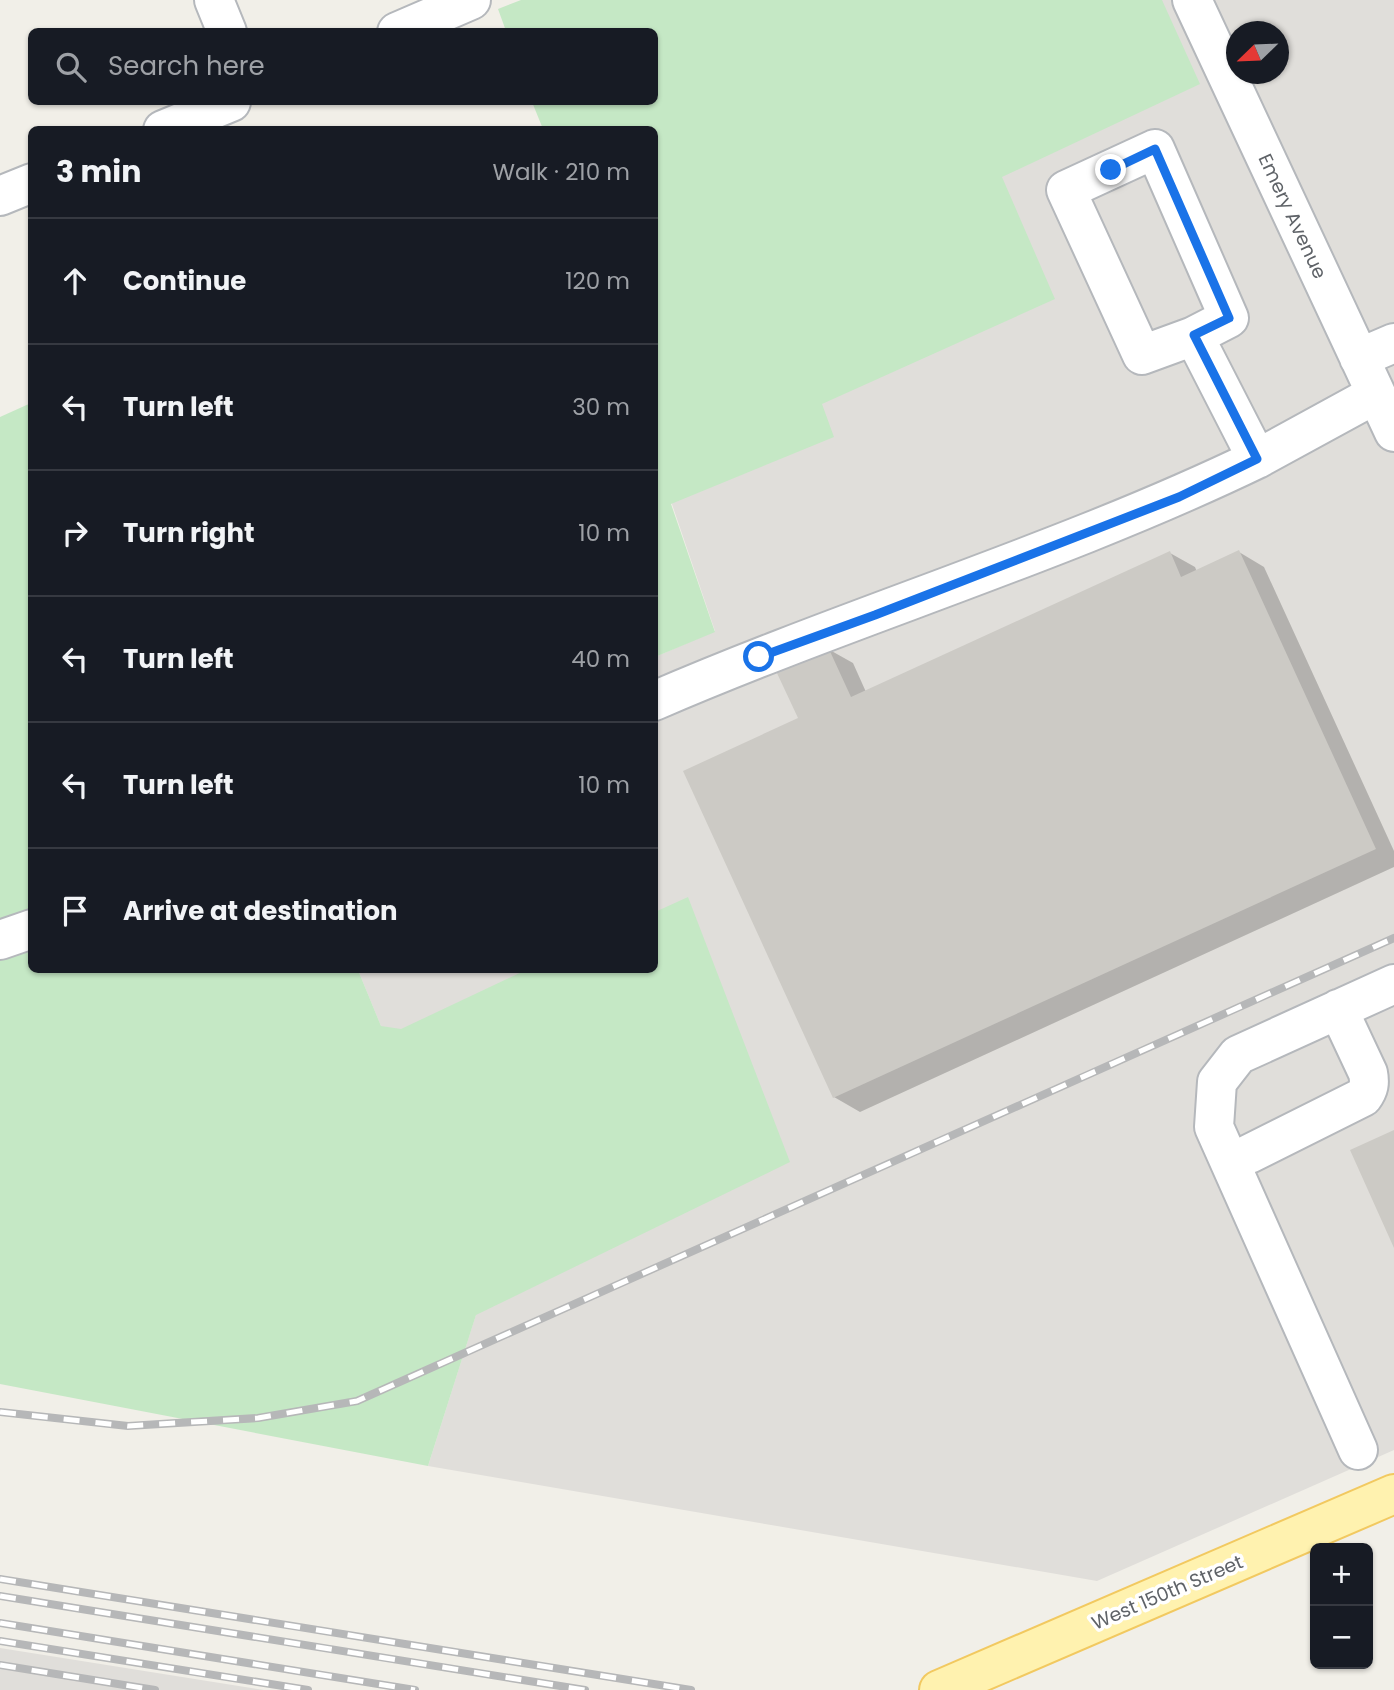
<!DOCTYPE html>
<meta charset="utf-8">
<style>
:root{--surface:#171b24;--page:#242831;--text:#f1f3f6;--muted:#9ea1a6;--line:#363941}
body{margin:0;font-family:Poppins,sans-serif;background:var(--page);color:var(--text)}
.controls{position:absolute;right:21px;bottom:21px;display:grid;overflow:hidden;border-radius:10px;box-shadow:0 2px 5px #0004}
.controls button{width:63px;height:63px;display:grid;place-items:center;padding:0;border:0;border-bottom:2px solid var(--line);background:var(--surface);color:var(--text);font:35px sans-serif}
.compass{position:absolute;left:1226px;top:21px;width:63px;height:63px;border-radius:50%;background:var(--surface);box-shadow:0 2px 5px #0004;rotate:247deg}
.stop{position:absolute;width:21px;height:21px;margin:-16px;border:5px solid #1a73e8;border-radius:50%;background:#fff}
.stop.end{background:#1a73e8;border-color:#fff;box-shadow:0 2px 7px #0008}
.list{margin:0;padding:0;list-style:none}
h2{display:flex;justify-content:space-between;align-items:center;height:91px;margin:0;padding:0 28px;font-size:30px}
h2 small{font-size:23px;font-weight:400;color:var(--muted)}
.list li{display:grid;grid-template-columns:46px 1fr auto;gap:21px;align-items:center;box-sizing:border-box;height:126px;padding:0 28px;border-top:2px solid var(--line)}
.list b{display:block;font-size:26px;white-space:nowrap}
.list em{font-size:23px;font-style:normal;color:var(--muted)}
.icon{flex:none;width:38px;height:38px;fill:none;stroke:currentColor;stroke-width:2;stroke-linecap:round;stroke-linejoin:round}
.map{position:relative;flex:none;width:1394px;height:1690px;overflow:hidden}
.search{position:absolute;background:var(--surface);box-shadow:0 2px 5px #0004;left:28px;top:28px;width:630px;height:77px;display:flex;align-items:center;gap:18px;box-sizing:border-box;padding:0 24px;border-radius:10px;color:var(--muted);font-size:26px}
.panel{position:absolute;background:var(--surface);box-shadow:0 2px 5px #0004;left:28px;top:126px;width:630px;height:847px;border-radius:10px}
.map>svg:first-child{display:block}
.industrial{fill:#e0deda;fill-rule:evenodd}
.green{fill:#c5e8c5}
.shadow{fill:#0003}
.building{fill:#cccac5}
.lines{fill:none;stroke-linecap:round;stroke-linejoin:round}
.minor-casing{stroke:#b5b8bc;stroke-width:42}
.major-casing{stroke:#f2c960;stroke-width:42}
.minor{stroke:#fff;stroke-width:38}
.major{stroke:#fff2af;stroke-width:38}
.rail-casing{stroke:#b6b7b8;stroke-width:8}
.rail{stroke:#fff;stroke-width:5;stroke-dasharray:16;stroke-linecap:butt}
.route{stroke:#1a73e8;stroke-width:9}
.labels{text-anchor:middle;stroke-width:7;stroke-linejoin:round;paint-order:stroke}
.street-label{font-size:19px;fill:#5f6368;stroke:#fff}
</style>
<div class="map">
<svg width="1394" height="1690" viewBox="0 0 1394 1690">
<rect width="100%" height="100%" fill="#f1efe8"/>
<!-- industrial -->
<path class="industrial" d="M1031 0H1394V1450L1097 1581 428 1466 486 1283 358 970H654L655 657 715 631 655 454ZM1236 32H1278V74H1236Z
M0 1648 264 1690H0Z"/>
<!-- green -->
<path class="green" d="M521 0H1162L1200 84 1002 177 1055 299 822 404 834 437 671 504 715 632 655 657 654 130 543 129 532 102H654V32L506 31 498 9Z
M31 403 32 970H358L381 1026 401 1029 526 970H654L655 912 688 897 790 1162 476 1315 428 1466 0 1384V417Z"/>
<!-- shadow -->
<path class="shadow" d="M1239 552 1264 567 1394 851V867L860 1112 834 1097 828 649 853 663 866 692 1170 553 1195 567 1197 572Z"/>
<!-- building -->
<path class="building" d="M1239 550 1376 849 833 1098 683 771 798 718 776 671 828 647 851 697 1170 551 1181 577Z
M1394 1130V1248L1350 1150Z"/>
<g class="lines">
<defs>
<path id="minor" d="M214 0 227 32
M1192 0 1394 432
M397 32 471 0
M163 130 231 102
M0 196 32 183
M1194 336 1229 318 1155 149 1066 190 1142 355 1194 336 1257 459 1376 394
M1359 358 1394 343
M654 701C853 615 1062 553 1257 459
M0 940 32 929
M1249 1154 1363 1097C1369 1089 1370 1083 1368 1073L1338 1009
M1358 1450 1214 1127 1217 1082 1238 1055 1394 984"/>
<path id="major" d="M939 1690 1394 1494"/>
</defs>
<!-- minor casing -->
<use href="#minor" class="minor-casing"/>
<!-- major casing -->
<use href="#major" class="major-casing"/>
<!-- minor -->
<use href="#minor" class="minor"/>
<!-- major -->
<use href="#major" class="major"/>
<defs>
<path id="rail" d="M0 1412 128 1426 258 1418 357 1401 1394 938
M0 1579 691 1690
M0 1596 585 1690
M0 1623 415 1690
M0 1641 308 1690
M0 1665 155 1690"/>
</defs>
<!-- rail casing -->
<use href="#rail" class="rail-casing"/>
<!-- rail -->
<use href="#rail" class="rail"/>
</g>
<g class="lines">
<!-- route -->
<path class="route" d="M759 657 875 615 1179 497 1257 459 1194 335 1229 318 1155 149 1111 170"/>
</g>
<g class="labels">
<!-- street labels -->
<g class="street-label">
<text transform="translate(1293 216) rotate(65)" y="7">Emery Avenue</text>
<text transform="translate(1167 1592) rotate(-23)" y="7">West 150th Street</text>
</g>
</g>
</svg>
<div class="controls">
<button>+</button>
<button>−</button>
</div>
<svg class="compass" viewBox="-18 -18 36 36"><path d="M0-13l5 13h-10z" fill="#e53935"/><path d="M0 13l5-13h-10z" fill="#9ea1a6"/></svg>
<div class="stop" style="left:759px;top:657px"></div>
<div class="stop end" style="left:1111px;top:170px"></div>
<div class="search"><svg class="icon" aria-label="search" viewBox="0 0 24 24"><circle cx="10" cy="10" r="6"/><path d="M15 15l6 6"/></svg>Search here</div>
<section class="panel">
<h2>3 min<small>Walk · 210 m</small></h2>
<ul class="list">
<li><svg class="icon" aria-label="ahead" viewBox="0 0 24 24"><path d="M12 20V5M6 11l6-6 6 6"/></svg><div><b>Continue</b></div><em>120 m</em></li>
<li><svg class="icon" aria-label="left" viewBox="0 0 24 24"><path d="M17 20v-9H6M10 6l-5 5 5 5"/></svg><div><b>Turn left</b></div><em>30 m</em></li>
<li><svg class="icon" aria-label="right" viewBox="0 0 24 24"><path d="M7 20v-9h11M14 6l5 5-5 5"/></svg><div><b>Turn right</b></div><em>10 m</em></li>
<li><svg class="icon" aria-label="left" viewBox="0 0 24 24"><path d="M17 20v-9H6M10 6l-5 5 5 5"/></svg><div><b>Turn left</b></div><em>40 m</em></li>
<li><svg class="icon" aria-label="left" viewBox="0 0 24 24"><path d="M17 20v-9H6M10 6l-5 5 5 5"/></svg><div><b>Turn left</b></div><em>10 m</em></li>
<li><svg class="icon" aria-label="arrive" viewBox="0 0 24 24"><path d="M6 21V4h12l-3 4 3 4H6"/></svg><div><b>Arrive at destination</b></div></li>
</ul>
</section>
</div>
